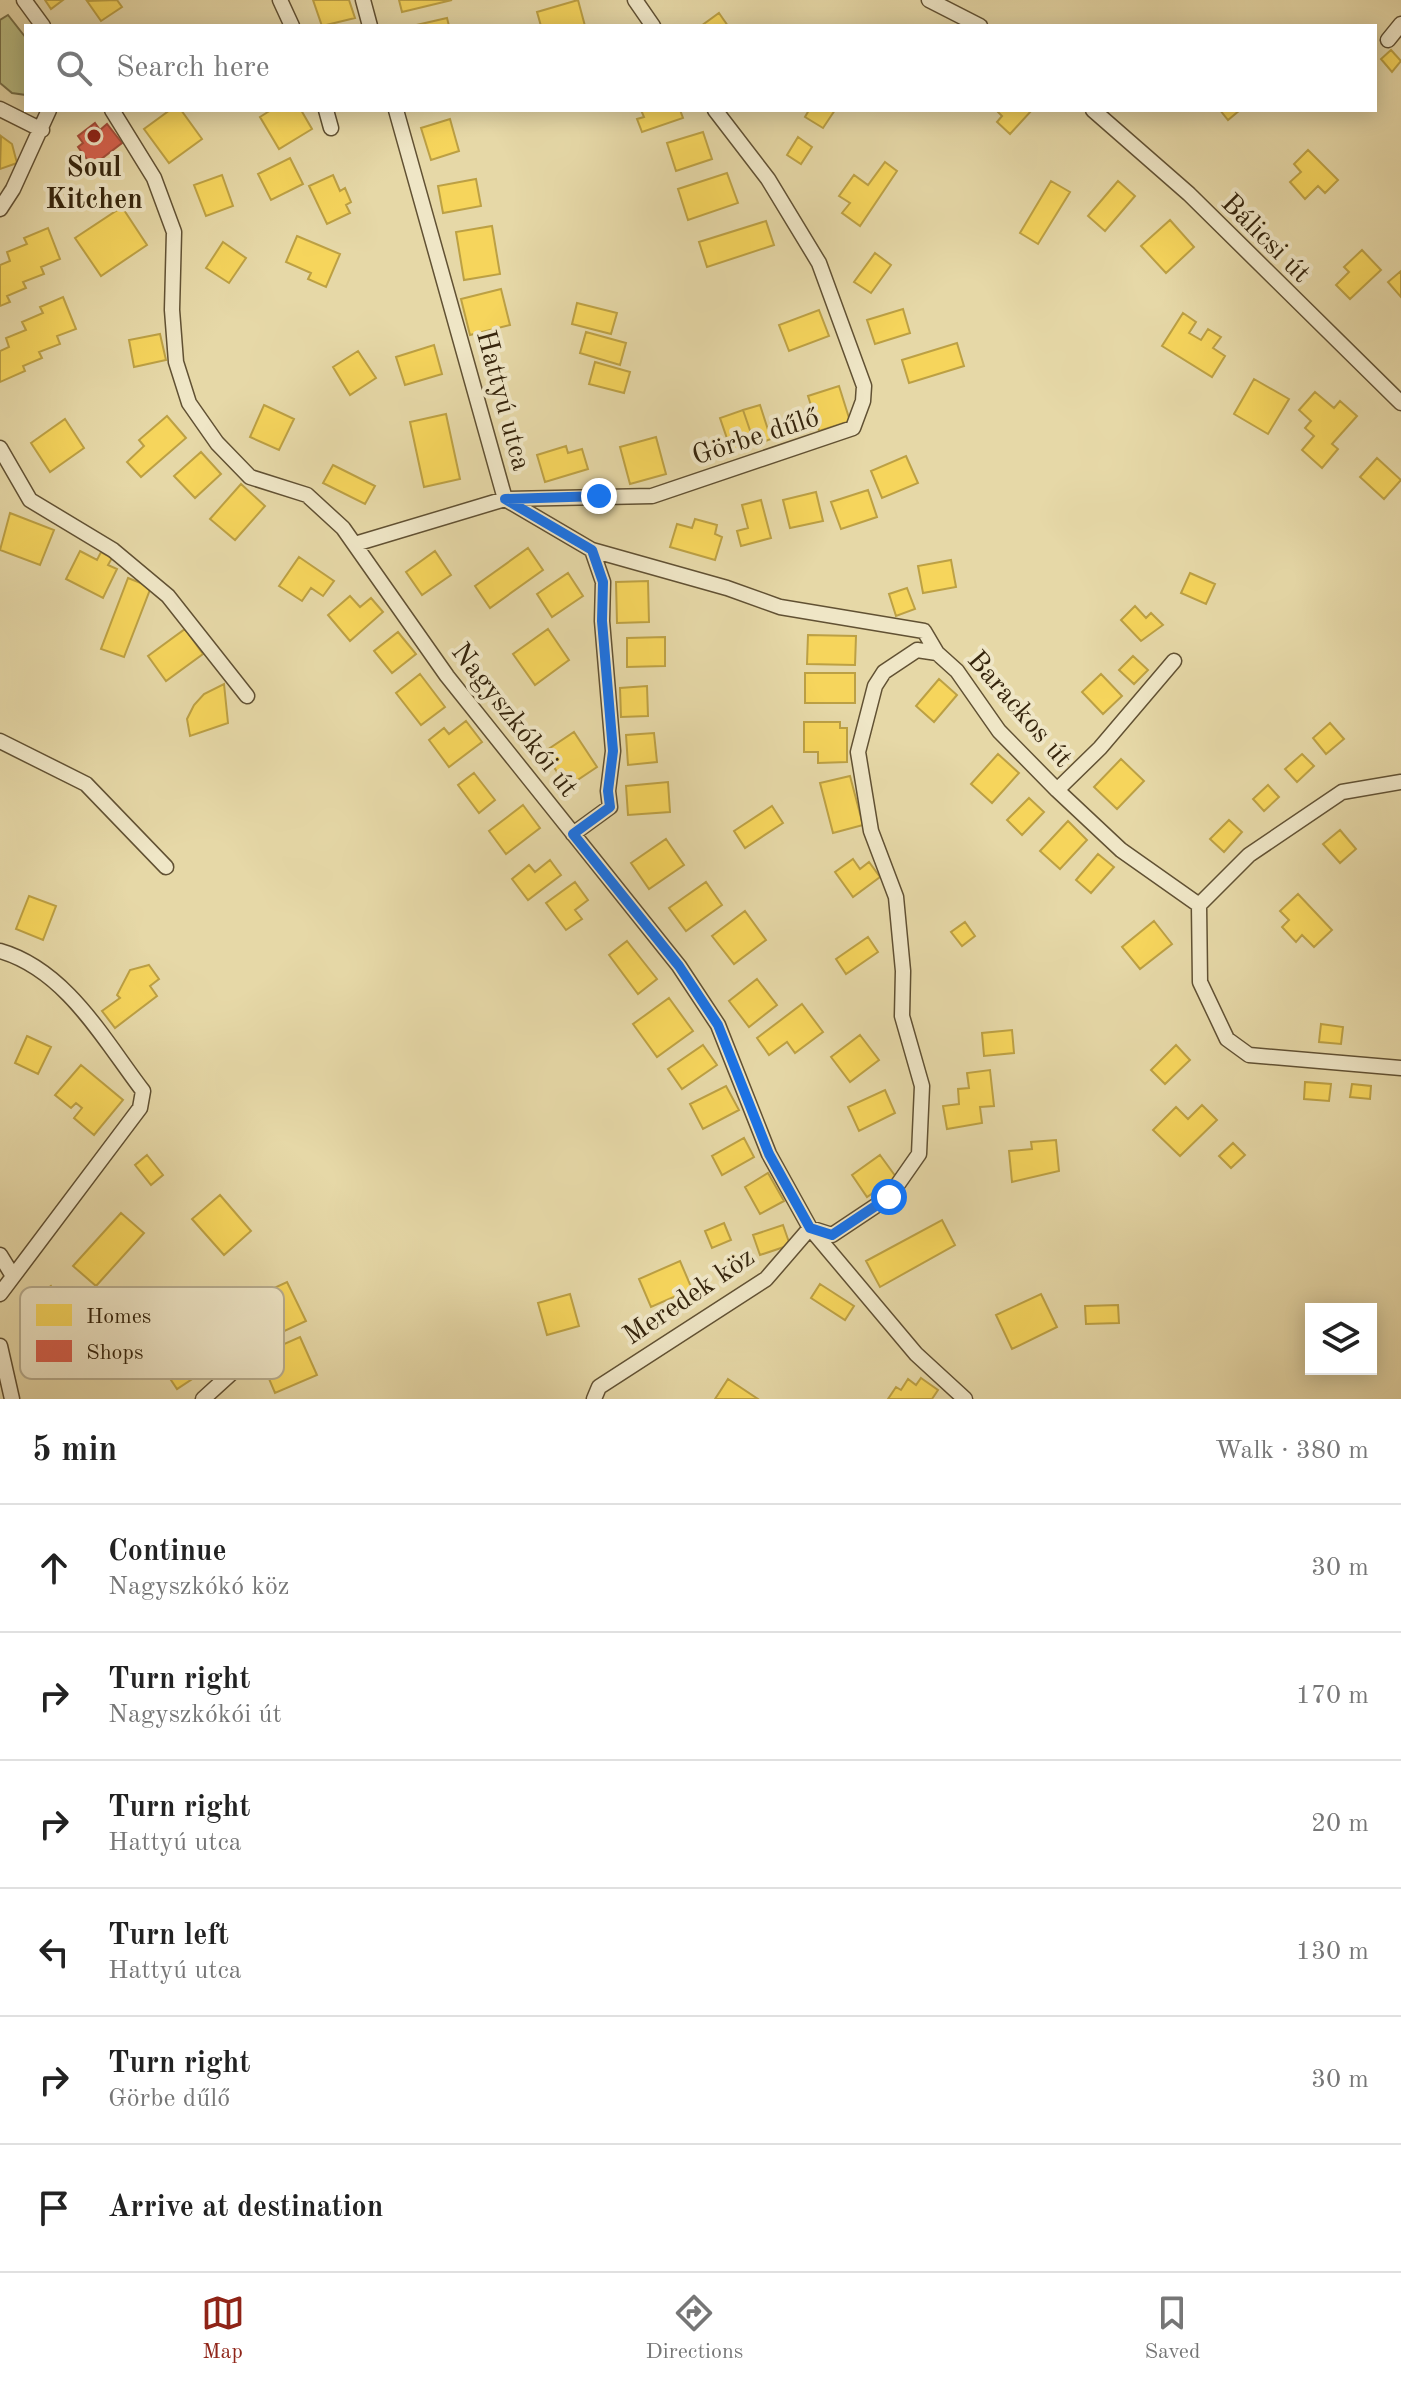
<!DOCTYPE html>
<meta charset="utf-8">
<style>
:root{--surface:#fff;--page:#f6f6f6;--text:#222;--muted:#767676;--line:#e0e0e0;--accent:#8f2418}
body{margin:0;font-family:"Old Standard TT",serif;background:var(--page);color:var(--text)}
.controls{position:absolute;right:24px;bottom:24px;display:grid;overflow:hidden;border-radius:0px;box-shadow:0 4px 20px #0003}
.controls button{width:72px;height:72px;display:grid;place-items:center;padding:0;border:0;border-bottom:2px solid var(--line);background:var(--surface);color:var(--text);font:40px sans-serif}
.stop{position:absolute;width:24px;height:24px;margin:-18px;border:6px solid #1a73e8;border-radius:50%;background:#fff}
.stop.end{background:#1a73e8;border-color:#fff;box-shadow:0 2px 8px #0008}
.list{margin:0;padding:0;list-style:none}
h2{display:flex;justify-content:space-between;align-items:center;height:104px;margin:0;padding:0 32px;font-size:34px}
h2 small{font-size:26px;font-weight:400;color:var(--muted)}
.list li{display:grid;grid-template-columns:52px 1fr auto;gap:24px;align-items:center;box-sizing:border-box;height:128px;padding:0 32px;border-top:2px solid var(--line)}
.list b{display:block;font-size:30px;white-space:nowrap}
.list p{margin:0;font-size:26px;white-space:nowrap;color:var(--muted)}
.list em{font-size:26px;font-style:normal;color:var(--muted)}
.icon{flex:none;width:44px;height:44px;fill:none;stroke:currentColor;stroke-width:2;stroke-linecap:round;stroke-linejoin:round}
.map{position:relative;flex:none;width:1401px;height:1399px;overflow:hidden}
.search{position:absolute;background:var(--surface);box-shadow:0 4px 20px #0003;left:24px;right:24px;top:24px;height:88px;display:flex;align-items:center;gap:20px;box-sizing:border-box;padding:0 28px;border-radius:0px;color:var(--muted);font-size:30px}
.sheet{height:872px;background:var(--surface)}
nav{display:flex;justify-content:space-around;align-items:center;box-sizing:border-box;height:112px;border-top:2px solid var(--line);background:var(--surface);font-size:22px;color:var(--muted)}
nav a{display:grid;justify-items:center;gap:4px}
nav .on{color:var(--accent)}
.map>svg:first-child{display:block}
.green{fill:#bbbd83;stroke:#787048;stroke-width:2}
.homes{fill:#f6d55c;stroke:#bca044;stroke-width:2}
.shops{fill:#d6604d;stroke:#a64e3a;stroke-width:2}
.lines{fill:none;stroke-linecap:round;stroke-linejoin:round}
.minor-casing{stroke:#615133;stroke-width:17}
.minor{stroke:#efe6c6;stroke-width:14}
.route{stroke:#1a73e8;stroke-width:10}
.poi-dot{fill:#8f2418;stroke:#efe6c6;stroke-width:3}
.labels{text-anchor:middle;stroke-width:8;stroke-linejoin:round;paint-order:stroke}
.poi-label{font-size:28px;font-weight:bold;fill:#35240c;stroke:#efe6c6}
.street-label{font-size:28px;fill:#35240c;stroke:#efe6c6}
.key{fill:#efe6c6;stroke:#b7ac8e;stroke-width:2}
.key-label{font-size:22px;fill:#35240c}
</style>
<div class="map">
<svg width="1401" height="1399" viewBox="0 0 1401 1399">
<rect width="100%" height="100%" fill="#e6d8a7"/>
<filter id="stains"><feTurbulence type="fractalNoise" baseFrequency=".0025" numOctaves="4"/><feColorMatrix values="0 0 0 0 .2 0 0 0 0 .09 0 0 0 0 .02 0 0 0 .5 -.17"/></filter>
<radialGradient id="worn" r=".72"><stop offset=".6" stop-color="#630" stop-opacity="0"/><stop offset="1" stop-color="#630" stop-opacity=".3"/></radialGradient>
<!-- green -->
<path class="green" d="M8 15 26 38V95L12 93 0 83V20Z"/>
<!-- homes -->
<path class="homes" d="M45 0H63L51 9Z
M117 0 122 7 101 21 87 1Z
M313 0H349L355 18 322 26Z
M399 0H452L402 12Z
M578 0 585 26H541L537 12Z
M719 13 728 26H701Z
M447 18 449 26H412Z
M1391 50 1401 61 1392 72 1381 59Z
M170 110H181L202 139 169 163 144 129Z
M271 110H301L312 129 279 149 260 117Z
M641 110H680L683 118 642 132 637 119 644 117Z
M809 110H835L823 128 805 117Z
M996 110H1032L1010 134 997 122 1002 116Z
M1220 110H1240L1228 120Z
M450 119 459 151 431 160 421 128Z
M703 132 712 159 676 171 667 143Z
M1 136 12 144 17 163 0 169Z
M798 137 812 147 801 164 787 155Z
M1308 150 1338 180 1325 193 1318 186 1305 199 1290 182 1301 172 1294 164Z
M290 158 303 184 271 200 258 174Z
M885 162 897 171 860 226 842 213 850 203 839 196 854 175 868 185Z
M727 173 738 203 688 220 678 189Z
M222 175 233 206 206 216 194 185Z
M333 175 340 191 345 188 351 202 346 205 350 213 327 224 309 186Z
M476 179 481 206 443 213 438 186Z
M1051 181 1070 192 1038 244 1020 233Z
M1118 181 1135 196 1105 231 1088 216Z
M122 207 147 245 101 276 75 238Z
M1170 220 1194 247 1166 273 1141 246Z
M766 221 774 245 707 267 699 242Z
M492 226 500 274 464 280 456 232Z
M48 228 60 259 41 267 44 274 23 282 26 288 7 296 10 302 0 306V265L10 261 7 252 27 244 24 238Z
M297 236 340 254 326 287 308 279 311 273 286 262Z
M223 242 246 258 229 283 206 268Z
M1362 250 1381 270 1350 299 1336 285 1349 272 1344 267Z
M875 253 891 265 871 293 854 282Z
M1401 271V297L1388 282Z
M501 289 510 325 470 335 461 299Z
M63 297 76 329 57 336 60 344 39 352 42 358 23 366 25 371 0 382V351L9 347 6 338 26 330 22 322 43 313 40 307Z
M577 303 617 313 611 334 572 324Z
M903 309 910 333 875 344 867 320Z
M819 310 829 336 789 351 779 325Z
M1183 313 1196 322 1189 333 1201 340 1208 329 1221 337 1213 348 1225 356 1212 377 1162 346Z
M586 332 626 343 620 365 580 353Z
M160 334 166 360 134 367 129 340Z
M957 343 964 366 909 383 902 360Z
M434 345 442 374 405 385 396 357Z
M358 351 376 378 350 395 333 367Z
M595 362 630 372 624 393 589 384Z
M1254 379 1289 399 1268 434 1234 414Z
M839 386 850 421 819 431 808 396Z
M1315 392 1334 408 1340 401 1357 416 1332 444 1338 449 1322 468 1302 450 1314 436 1305 428 1311 421 1299 410Z
M264 405 294 419 279 450 250 437Z
M760 405 771 439 755 445 743 410Z
M743 410 755 445 732 453 720 418Z
M446 414 460 479 424 487 410 422Z
M167 416 186 438 141 477 127 462 144 446 139 440Z
M65 419 84 448 50 472 31 443Z
M656 437 666 474 630 484 620 447Z
M566 446 568 453 582 449 588 469 545 482 537 455Z
M201 452 221 474 195 498 174 476Z
M906 456 918 483 882 498 871 471Z
M1377 458 1401 480 1384 499 1360 477Z
M333 465 375 486 365 504 323 483Z
M241 484 265 506 235 540 210 519Z
M868 490 877 517 841 529 831 502Z
M816 492 823 521 790 528 783 500Z
M761 500 771 538 741 546 737 531 748 528 742 505Z
M10 513 54 530 40 565 0 550Z
M695 519 717 525 715 534 722 537 715 560 670 547 677 524 692 528Z
M528 548 543 570 490 608 475 586Z
M80 551 97 560 101 552 112 558 108 565 117 569 103 598 66 579Z
M435 551 451 575 422 595 406 572Z
M299 557 334 581 323 596 311 588 302 601 279 586Z
M951 560 956 587 923 593 918 566Z
M568 573 583 596 552 617 537 594Z
M1190 573 1215 584 1206 604 1181 593Z
M128 578 151 587 124 657 101 649Z
M648 581 649 622 617 623 616 582Z
M907 588 915 609 896 616 889 594Z
M350 596 360 607 371 598 383 612 350 641 328 615Z
M1135 606 1146 618 1151 613 1163 625 1141 641 1121 620Z
M185 629 203 654 166 681 148 656Z
M548 629 569 660 535 685 513 654Z
M398 632 416 654 392 673 374 651Z
M808 635 856 636 855 665 807 664Z
M665 637V666L627 667V638Z
M1133 656 1148 670 1134 684 1119 670Z
M805 673H855V703H805Z
M420 674 445 707 421 725 396 693Z
M1101 674 1122 696 1103 714 1082 692Z
M939 679 957 695 934 722 916 706Z
M224 684 228 723 190 736 187 719 194 705 204 694Z
M647 686 648 716 621 717 620 688Z
M466 721 482 742 449 767 429 740 444 728 449 734Z
M804 722H840V728H847V762L818 763V752H804Z
M1330 723 1344 739 1326 754 1313 738Z
M574 732 597 767 567 787 544 752Z
M654 733 657 762 628 765 626 735Z
M998 754 1019 773 992 803 971 784Z
M1302 754 1314 766 1297 782 1285 769Z
M1121 759 1144 781 1117 809 1094 787Z
M474 773 495 800 479 813 458 785Z
M850 776 863 825 833 833 820 783Z
M668 782 670 812 628 815 626 786Z
M1268 785 1279 797 1264 811 1253 799Z
M1029 798 1044 812 1022 835 1007 820Z
M523 805 540 828 506 854 489 831Z
M772 806 783 823 745 848 734 831Z
M1229 820 1242 832 1224 852 1210 839Z
M1068 821 1087 840 1060 869 1040 851Z
M1340 830 1356 849 1340 863 1323 844Z
M666 839 684 865 649 889 631 863Z
M1098 854 1114 867 1091 893 1076 880Z
M853 859 860 869 869 862 880 877 853 897 835 872Z
M550 860 561 875 528 900 512 879 529 865 535 872Z
M575 882 588 900 575 910 582 919 566 930 546 903Z
M706 882 722 905 686 931 669 908Z
M1298 894 1332 930 1314 947 1302 935 1296 942 1282 927 1289 920 1280 911Z
M29 896 56 906 43 940 16 929Z
M745 911 766 940 734 964 712 936Z
M1154 921 1172 944 1140 969 1122 947Z
M965 922 975 936 962 946 951 932Z
M868 937 878 952 846 974 836 959Z
M627 941 657 979 638 994 609 955Z
M149 965 159 979 150 986 157 996 115 1028 102 1011 120 998 117 995 130 970Z
M757 979 777 1005 749 1027 729 1001Z
M669 998 693 1031 657 1057 633 1024Z
M802 1004 823 1032 795 1053 787 1042 769 1055 757 1038Z
M1321 1024 1343 1027 1341 1044 1319 1042Z
M1012 1030 1014 1053 984 1056 982 1033Z
M860 1035 879 1060 850 1082 831 1057Z
M27 1036 51 1047 38 1074 15 1063Z
M703 1045 717 1065 682 1089 668 1069Z
M1176 1045 1190 1060 1165 1084 1151 1070Z
M81 1065 123 1100 94 1135 74 1118 82 1108 76 1103 71 1108 55 1095Z
M990 1070 994 1106 980 1107 982 1123 947 1129 943 1106 959 1104 958 1089 969 1088 967 1073Z
M1305 1082 1331 1084 1329 1101 1304 1099Z
M1352 1084 1371 1086 1370 1099 1350 1097Z
M726 1086 739 1110 703 1129 690 1104Z
M885 1090 895 1113 859 1131 848 1107Z
M1202 1105 1217 1120 1180 1156 1153 1130 1176 1107 1188 1119Z
M744 1138 754 1157 722 1175 712 1156Z
M1056 1140 1059 1171 1012 1182 1009 1151 1032 1149 1031 1142Z
M1233 1143 1245 1155 1231 1168 1219 1156Z
M147 1155 163 1175 151 1185 135 1165Z
M880 1155 896 1177 867 1197 852 1175Z
M768 1173 784 1201 760 1214 745 1187Z
M220 1195 251 1231 224 1255 192 1219Z
M121 1213 144 1233 96 1286 73 1266Z
M942 1220 955 1245 880 1287 866 1261Z
M724 1223 731 1240 712 1248 705 1231Z
M783 1225 790 1245 760 1255 753 1235Z
M680 1261 692 1289 651 1307 639 1279Z
M287 1282 306 1321 278 1334 259 1295Z
M820 1284 854 1306 845 1320 811 1298Z
M51 1286 102 1353 80 1371 28 1303Z
M570 1294 579 1326 547 1335 538 1303Z
M1041 1294 1057 1327 1012 1349 996 1315Z
M1118 1305 1119 1323 1086 1324 1085 1306Z
M300 1337 317 1375 275 1393 259 1355Z
M194 1339 212 1366 177 1389 159 1362Z
M921 1378 938 1390 932 1399H888L896 1387 901 1390 908 1379 916 1385Z
M728 1379 758 1399H715Z"/>
<!-- shops -->
<path class="shops" d="M95 123 100 130 107 124 122 143 92 166 78 147 83 143 78 136Z"/>
<g class="lines">
<defs>
<path id="minor" d="M24 0 43 26
M280 0 292 26
M363 0 370 26
M635 0 653 26
M929 0 980 26
M1388 40 1401 24
M0 109 42 130
M112 110 154 178 174 232 172 310 176 362 189 403 217 443 250 477 307 495 343 528 447 676 679 966 718 1025 769 1154 810 1228 916 1354 965 1399
M326 110 331 128
M396 110 505 499 592 550 603 582 602 621 613 751 608 791 610 807 573 834
M1093 110 1189 194 1401 403
M0 209 13 189 49 110
M0 448 30 500 113 550 168 596 247 696
M355 544 505 499 652 496 853 428 863 401 864 386 819 263 768 179 715 110
M592 550 727 588 780 607 924 631 937 653 957 671 999 731 1057 790 1121 850 1199 905 1249 855 1342 792 1401 782
M0 741 86 784 166 867
M1057 790 1100 748 1174 661
M1199 905 1200 982 1227 1039 1249 1055 1401 1068
M0 951C66 970 104 1040 143 1091L140 1108 0 1294
M0 1255 13 1276
M0 1346 12 1399
M203 1399 259 1348
M594 1399 599 1387 766 1279 810 1228 832 1235 889 1197 919 1154 922 1086 902 1016 903 971 896 897 871 831 858 752 875 686 884 672 917 650 937 653"/>
</defs>
<!-- minor casing -->
<use href="#minor" class="minor-casing"/>
<!-- minor -->
<use href="#minor" class="minor"/>
</g>
<g class="lines">
<!-- route -->
<path class="route" d="M599 496 505 499 592 550 603 582 602 621 613 751 608 791 610 807 573 834 679 966 718 1025 769 1154 810 1228 832 1235 889 1197"/>
</g>
<!-- markers -->
<circle class="poi-dot" cx="94" cy="136" r="8"/>
<g class="labels">
<!-- poi labels -->
<g class="poi-label">
<text x="94" y="176">Soul<tspan x="94" dy="32">Kitchen</tspan></text>
</g>
<!-- street labels -->
<g class="street-label">
<text transform="translate(1267 237) rotate(45)" y="10">Bálicsi út</text>
<text transform="translate(505 400) rotate(75)" y="10">Hattyú utca</text>
<text transform="translate(755 435) rotate(-18)" y="10">Görbe dűlő</text>
<text transform="translate(1021 708) rotate(49)" y="10">Barackos út</text>
<text transform="translate(516 719) rotate(52)" y="10">Nagyszkókói út</text>
<text transform="translate(688 1295) rotate(-34)" y="10">Meredek köz</text>
</g>
</g>
<!-- legend -->
<rect x="20" y="1287" width="264" height="92" rx="12" class="key"/>
<rect x="36" y="1304" width="36" height="22" fill="#f6d55c"/>
<rect x="36" y="1340" width="36" height="22" fill="#d6604d"/>
<g class="key-label">
<text x="86" y="1323">Homes</text>
<text x="86" y="1359">Shops</text>
</g>
<rect width="100%" height="100%" filter="url(#stains)"/>
<rect width="100%" height="100%" fill="url(#worn)"/>
</svg>
<div class="controls">
<button><svg class="icon" aria-label="layers" viewBox="0 0 24 24"><path d="M12 4l9 5-9 5-9-5zM3 14l9 5 9-5"/></svg></button>
</div>
<div class="stop" style="left:889px;top:1197px"></div>
<div class="stop end" style="left:599px;top:496px"></div>
<div class="search"><svg class="icon" aria-label="search" viewBox="0 0 24 24"><circle cx="10" cy="10" r="6"/><path d="M15 15l6 6"/></svg>Search here</div>
</div>
<section class="sheet">
<h2>5 min<small>Walk · 380 m</small></h2>
<ul class="list">
<li><svg class="icon" aria-label="ahead" viewBox="0 0 24 24"><path d="M12 20V5M6 11l6-6 6 6"/></svg><div><b>Continue</b><p>Nagyszkókó köz</p></div><em>30 m</em></li>
<li><svg class="icon" aria-label="right" viewBox="0 0 24 24"><path d="M7 20v-9h11M14 6l5 5-5 5"/></svg><div><b>Turn right</b><p>Nagyszkókói út</p></div><em>170 m</em></li>
<li><svg class="icon" aria-label="right" viewBox="0 0 24 24"><path d="M7 20v-9h11M14 6l5 5-5 5"/></svg><div><b>Turn right</b><p>Hattyú utca</p></div><em>20 m</em></li>
<li><svg class="icon" aria-label="left" viewBox="0 0 24 24"><path d="M17 20v-9H6M10 6l-5 5 5 5"/></svg><div><b>Turn left</b><p>Hattyú utca</p></div><em>130 m</em></li>
<li><svg class="icon" aria-label="right" viewBox="0 0 24 24"><path d="M7 20v-9h11M14 6l5 5-5 5"/></svg><div><b>Turn right</b><p>Görbe dűlő</p></div><em>30 m</em></li>
<li><svg class="icon" aria-label="arrive" viewBox="0 0 24 24"><path d="M6 21V4h12l-3 4 3 4H6"/></svg><div><b>Arrive at destination</b></div></li>
</ul>
</section>
<nav>
<a class="on"><svg class="icon" aria-label="map" viewBox="0 0 24 24"><path d="M3 6l6-2 6 2 6-2v14l-6 2-6-2-6 2zM9 4v14M15 6v14"/></svg>Map</a>
<a><svg class="icon" aria-label="directions" viewBox="0 0 24 24"><path d="M12 3l9 9-9 9-9-9zM9 14v-3h6M13 9l2 2-2 2"/></svg>Directions</a>
<a><svg class="icon" aria-label="saved" viewBox="0 0 24 24"><path d="M7 4h10v16l-5-4-5 4z"/></svg>Saved</a>
</nav>
